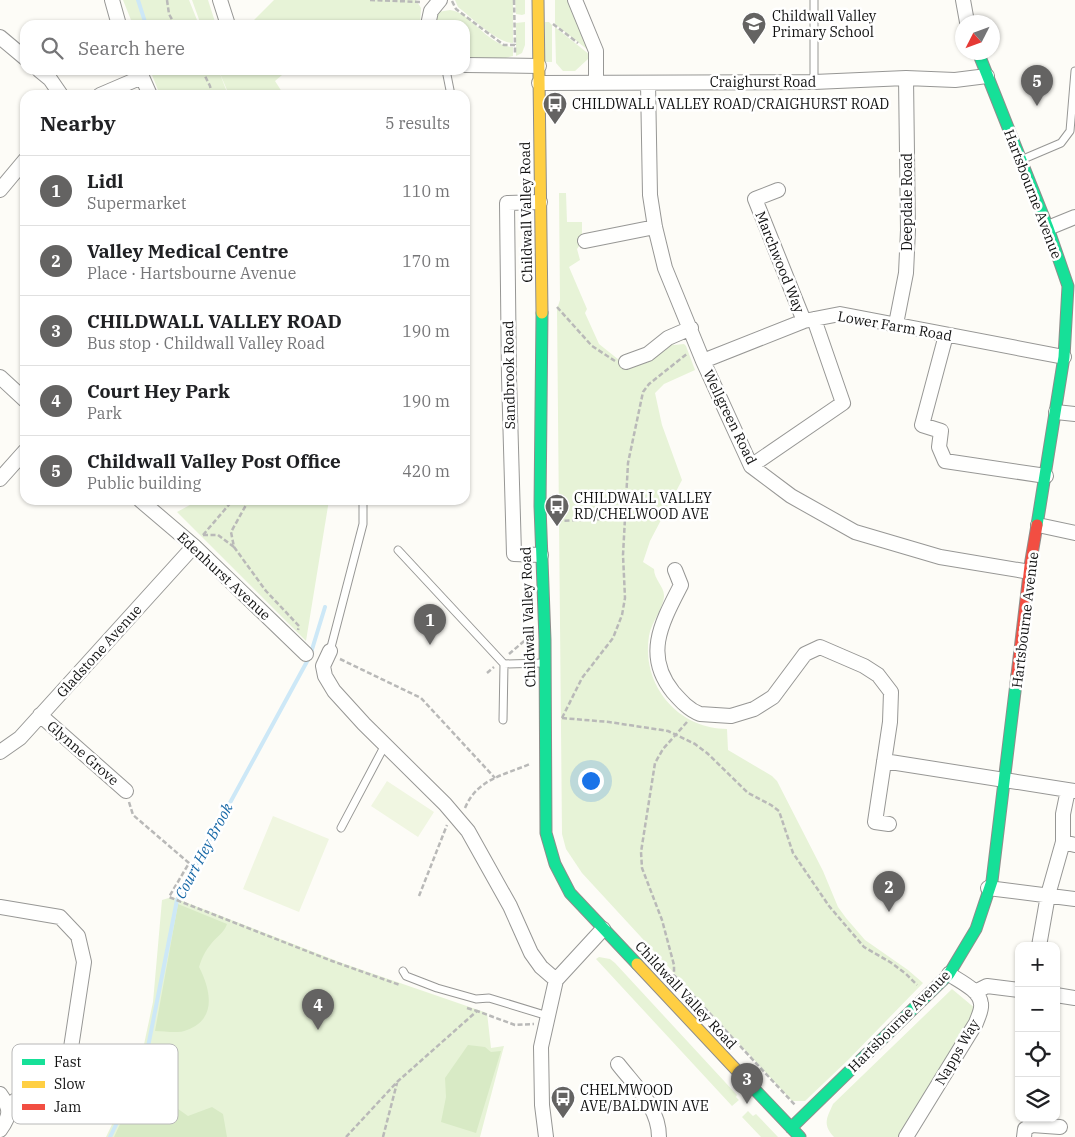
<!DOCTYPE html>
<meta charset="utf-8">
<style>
:root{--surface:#fff;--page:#f6f6f6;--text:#202124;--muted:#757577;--line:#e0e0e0;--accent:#646362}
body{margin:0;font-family:"IBM Plex Serif",serif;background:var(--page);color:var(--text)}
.controls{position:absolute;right:15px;bottom:15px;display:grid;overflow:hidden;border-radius:10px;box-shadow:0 1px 4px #0004}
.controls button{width:45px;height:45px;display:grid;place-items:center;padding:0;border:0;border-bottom:1px solid var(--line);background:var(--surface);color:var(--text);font:25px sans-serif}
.compass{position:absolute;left:955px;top:15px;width:45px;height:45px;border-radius:50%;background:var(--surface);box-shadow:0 1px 4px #0004;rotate:228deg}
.you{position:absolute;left:590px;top:780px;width:18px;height:18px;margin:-12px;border:4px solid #fff;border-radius:50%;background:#1a73e8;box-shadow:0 0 0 8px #1a73e833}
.badge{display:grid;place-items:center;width:32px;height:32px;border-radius:50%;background:var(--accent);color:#fff;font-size:16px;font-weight:700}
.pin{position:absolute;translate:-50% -41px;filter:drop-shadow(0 1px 2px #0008)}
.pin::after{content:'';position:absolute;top:26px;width:18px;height:15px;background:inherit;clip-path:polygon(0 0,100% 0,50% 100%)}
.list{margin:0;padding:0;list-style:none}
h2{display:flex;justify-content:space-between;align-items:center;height:65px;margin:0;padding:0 20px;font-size:21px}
h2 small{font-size:16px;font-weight:400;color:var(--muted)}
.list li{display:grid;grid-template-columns:32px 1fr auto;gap:15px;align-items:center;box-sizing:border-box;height:70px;padding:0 20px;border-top:1px solid var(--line)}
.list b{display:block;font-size:19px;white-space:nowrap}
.list p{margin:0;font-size:16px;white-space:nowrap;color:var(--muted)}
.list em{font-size:16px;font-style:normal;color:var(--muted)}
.icon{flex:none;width:28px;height:28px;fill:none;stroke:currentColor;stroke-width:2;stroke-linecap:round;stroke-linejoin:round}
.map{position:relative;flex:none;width:1075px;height:1137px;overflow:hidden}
.search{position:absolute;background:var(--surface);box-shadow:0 1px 4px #0004;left:20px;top:20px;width:450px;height:55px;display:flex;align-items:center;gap:12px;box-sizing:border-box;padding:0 18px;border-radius:15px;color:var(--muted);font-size:19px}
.panel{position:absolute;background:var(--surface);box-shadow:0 1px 4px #0004;left:20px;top:90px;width:450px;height:415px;border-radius:15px}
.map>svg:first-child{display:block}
.green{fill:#e7f3d7}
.forest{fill:#d8eac5}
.pitch{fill:#f0f6e1}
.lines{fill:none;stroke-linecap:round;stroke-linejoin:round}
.stream{stroke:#cde8f7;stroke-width:4}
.lane-casing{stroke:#979795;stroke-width:9}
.street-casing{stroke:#979795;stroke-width:16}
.fast-casing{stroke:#8e8d8b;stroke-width:13}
.slow-casing{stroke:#8e8d8b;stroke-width:13}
.jam-casing{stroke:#8e8d8b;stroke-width:13}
.path{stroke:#b9b9b8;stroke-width:2.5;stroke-dasharray:5 2.5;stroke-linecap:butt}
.lane{stroke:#fffffe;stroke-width:7}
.street{stroke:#fffffe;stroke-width:14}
.fast{stroke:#16e098;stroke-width:11}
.slow{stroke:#ffcf43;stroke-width:11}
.jam{stroke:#f24e42;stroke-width:11}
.labels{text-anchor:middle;stroke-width:5;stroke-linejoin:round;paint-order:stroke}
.poi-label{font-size:14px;fill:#111;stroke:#fff;text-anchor:start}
.street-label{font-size:14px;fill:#111;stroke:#fff}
.water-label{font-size:15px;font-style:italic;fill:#1768a6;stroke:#fff}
.key{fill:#fff;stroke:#b8b8b8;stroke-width:1}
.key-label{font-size:14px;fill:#111}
</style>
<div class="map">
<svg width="1075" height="1137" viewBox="0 0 1075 1137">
<rect width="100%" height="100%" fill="#fdfcf7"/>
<!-- green -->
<path class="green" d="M123 0H189L199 25H133Z
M192 0H208L216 25H201Z
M274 0H416L421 8 420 25H249Z
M455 0H513V43C497 43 471 17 458 7Z
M515 0H525V14L522 15 516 14Z
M555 0H570L590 50H588L555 24Z
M450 10C471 12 487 46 513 47V56L502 59H465V25H435L438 12Z
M525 22V45L522 53 516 56V23Z
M545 22H549L552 25V62H545Z
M555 27 590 55 589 59H588L575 71H563L556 63Z
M150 70H263L282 75 275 81 284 95H229L219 71 228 95H160Z
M559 193H566L567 222H582V242L577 249 580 260 569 267 587 309 585 313 599 344 619 360 626 370 651 361 673 344 674 345 684 344 686 346 695 370 664 384 655 393 662 425 682 480 650 541 643 562 654 569C654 580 665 587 664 597 663 609 651 623 649 636 641 685 678 729 727 729L728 750 772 776 777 781 823 871 838 907 846 918 865 940 908 970 923 983 848 1060 805 1101H792L582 873 566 849 562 834 557 309 560 300Z
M199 500H329L306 641 177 512Z
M172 897 342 963 487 1013 491 1048 504 1046 480 1137H106L139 1068 153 1002 162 900Z
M599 957 610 959 615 963 737 1095 736 1097 739 1100 732 1106 596 959Z
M952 989 976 1009 899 1137H834C822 1124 827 1118 833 1104Z
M748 1111 753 1116 756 1114 778 1137H761L742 1117Z"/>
<!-- forest -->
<path class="forest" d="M178 904 227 924C224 933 216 937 211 944 205 951 202 958 199 967 211 990 217 1019 187 1030 178 1034 165 1031 155 1031Z
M468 1045 485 1047 491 1052 501 1051 476 1133 441 1122 446 1097 445 1078Z
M140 1082 188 1116 212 1107 223 1114 227 1137H114Z"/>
<!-- pitch -->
<path class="pitch" d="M387 781 434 812 418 837 371 806Z
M273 816 329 839 299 912 243 889Z"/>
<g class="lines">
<!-- stream -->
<path class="stream" d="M138 0 146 25
M176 93 177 95
M110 1137 144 1067 177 900 310 656 325 607"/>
<defs>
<path id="lane" d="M446 70 451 95
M814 82V0
M1021 160 1061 143 1070 131 1075 71
M398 550 504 664 543 663
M330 651 363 524V500
M503 720 504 664
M341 828 385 745
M403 971 406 976 437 988 476 999 489 998 548 1016"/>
<path id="street" d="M112 0 119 25
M220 0 228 25
M575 0 596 51V83
M963 0 967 22
M428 25 431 11 440 0
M0 37 25 58
M465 65 539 66
M39 70 50 79 61 95
M139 70 150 95
M539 83 814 82 906 78 955 80 987 76
M648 83 650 195 655 227 665 268 703 361 751 466 791 496 855 532 940 557 1030 572
M100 95 142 77
M0 190 25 160
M778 190 755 199 804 321
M540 202 507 203 509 377 514 554 541 555
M1048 228 1075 217
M585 241 655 227
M896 324 906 273 908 230 906 78
M946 335 922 425 941 431 939 447 945 461 1046 476
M703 361 804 321 840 314 1064 357
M626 362 648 354 668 338 691 328
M0 377 25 400
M1056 412 1075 414
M751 466 843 403 814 319
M0 479 25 451
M140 500 194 546 306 654
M1038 525 1075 533
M675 570 681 585C662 622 643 655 673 692 681 701 689 710 700 714L731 716 754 709 773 697 805 654 820 647 864 666 878 675 891 692 890 722 875 822 889 824
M330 651 323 666 325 676 334 691 364 724 445 804 468 831 510 906 531 953 541 967 556 980
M40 715 126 791
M0 752 20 738 194 546
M884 761 1075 791
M1068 790 1063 814V842L1075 845
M988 888 1075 899
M0 907 60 917 78 936 84 962 69 1061 8 1106
M1039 946 1048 895 1063 842
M975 992 987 986 1019 990
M1056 995 1075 998
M618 1064C635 1086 659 1107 659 1137
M0 1094C11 1109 11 1115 0 1130
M546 1137 542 1105 541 1047 556 980 603 929
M906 1137 976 1023C978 1017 982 1010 981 1004 980 990 959 981 949 974
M1024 1137 1025 1129 1032 1125 1060 1127"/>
<path id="fast" d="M978 52 1048 228 1068 286 1064 357 1037 525
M542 313 540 506 545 640 546 833 555 864 570 893 637 964
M741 1075 800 1137
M791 1128 949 974 976 929 992 881 1017 675"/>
<path id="slow" d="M538 0 542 313
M637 964 741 1075"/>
<path id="jam" d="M1017 675 1030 566 1037 525"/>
</defs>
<!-- lane casing -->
<use href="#lane" class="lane-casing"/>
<!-- street casing -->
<use href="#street" class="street-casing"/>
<!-- fast casing -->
<use href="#fast" class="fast-casing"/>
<!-- slow casing -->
<use href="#slow" class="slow-casing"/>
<!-- jam casing -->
<use href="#jam" class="jam-casing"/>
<!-- path -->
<path class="path" d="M167 0 169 14 175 25
M370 0 422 2
M514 0 515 45
M452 1 456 9 504 45H515V53
M553 24 578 43
M202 70 210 86 212 95
M557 307 592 346 615 361
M557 499V511
M557 521 625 518
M203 535H218L234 547 231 532 246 505V500
M203 535 233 500
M234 547 266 591 299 626 298 630
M509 654 530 636
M340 659 421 698 495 778
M487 673 494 667
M562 718 609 722 668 731 695 744 707 753 748 793 771 805 779 811 793 853 829 906 864 947 890 962 906 974 917 985
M562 718 582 678 613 638 622 615 625 598 623 555 628 463 643 392 649 384 688 353
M687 722 663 749 655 763 641 852 642 868 662 920 674 965V975L795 1105
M129 802 133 815 189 863 169 897 332 961 400 985
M465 808C477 779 504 775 530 764
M419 896 447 825
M467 1008 477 1011
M346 1137 397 1082 477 1011 515 1025 534 1024
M383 1137 397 1083"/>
<!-- lane -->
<use href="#lane" class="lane"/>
<!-- street -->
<use href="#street" class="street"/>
<!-- fast -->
<use href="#fast" class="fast"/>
<!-- slow -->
<use href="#slow" class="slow"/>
<!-- jam -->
<use href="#jam" class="jam"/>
</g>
<!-- icons -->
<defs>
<symbol id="school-pin" viewBox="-11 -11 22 30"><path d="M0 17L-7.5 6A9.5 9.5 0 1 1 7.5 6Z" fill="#646362" stroke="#fff"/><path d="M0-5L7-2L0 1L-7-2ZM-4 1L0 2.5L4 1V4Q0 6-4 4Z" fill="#fff"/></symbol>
<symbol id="bus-pin" viewBox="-11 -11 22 30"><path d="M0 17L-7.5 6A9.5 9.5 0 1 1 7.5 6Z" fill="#646362" stroke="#fff"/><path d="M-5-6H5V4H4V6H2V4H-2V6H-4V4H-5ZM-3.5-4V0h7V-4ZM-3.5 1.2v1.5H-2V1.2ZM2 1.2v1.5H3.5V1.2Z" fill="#fff"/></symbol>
</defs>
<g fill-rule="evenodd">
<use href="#school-pin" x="740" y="10" width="28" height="38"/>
<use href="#bus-pin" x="541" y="90" width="28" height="38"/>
<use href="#bus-pin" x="543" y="492" width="28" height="38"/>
<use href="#bus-pin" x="549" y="1084" width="28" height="38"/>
</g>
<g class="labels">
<!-- poi labels -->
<g class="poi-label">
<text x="772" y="21">Childwall Valley<tspan x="772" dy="16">Primary School</tspan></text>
<text x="572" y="109">CHILDWALL VALLEY ROAD/CRAIGHURST ROAD</text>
<text x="574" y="503">CHILDWALL VALLEY<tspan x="574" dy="16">RD/CHELWOOD AVE</tspan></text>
<text x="580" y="1095">CHELMWOOD<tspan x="580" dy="16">AVE/BALDWIN AVE</tspan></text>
</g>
<!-- street labels -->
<g class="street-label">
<text x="763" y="87">Craighurst Road</text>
<text transform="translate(1033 194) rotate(69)" y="5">Hartsbourne Avenue</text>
<text transform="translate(907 202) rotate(-90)" y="5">Deepdale Road</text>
<text transform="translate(526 212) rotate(-91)" y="5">Childwall Valley Road</text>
<text transform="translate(780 262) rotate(68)" y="5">Marchwood Way</text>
<text transform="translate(895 326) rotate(10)" y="5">Lower Farm Road</text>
<text transform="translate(509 375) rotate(-91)" y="5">Sandbrook Road</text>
<text transform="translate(730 417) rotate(64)" y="5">Wellgreen Road</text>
<text transform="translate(224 576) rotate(43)" y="5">Edenhurst Avenue</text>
<text transform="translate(528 617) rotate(-92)" y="5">Childwall Valley Road</text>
<text transform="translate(1025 620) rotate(-83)" y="5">Hartsbourne Avenue</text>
<text transform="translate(99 651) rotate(-48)" y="5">Gladstone Avenue</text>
<text transform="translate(83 753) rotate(41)" y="5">Glynne Grove</text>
<text transform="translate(686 995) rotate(47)" y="5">Childwall Valley Road</text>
<text transform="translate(899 1021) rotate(-45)" y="5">Hartsbourne Avenue</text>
<text transform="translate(957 1052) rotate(-60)" y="5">Napps Way</text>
</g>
<!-- water labels -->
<g class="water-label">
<text transform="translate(204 851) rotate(-62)" y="5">Court Hey Brook</text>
</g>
</g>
<!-- legend -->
<rect x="12" y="1044" width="166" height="80" rx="8" class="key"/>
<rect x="22" y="1059" width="23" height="6" fill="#16e098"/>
<rect x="22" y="1081" width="23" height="7" fill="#ffcf43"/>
<rect x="22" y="1104" width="23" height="6" fill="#f24e42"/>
<g class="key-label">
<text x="54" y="1067">Fast</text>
<text x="54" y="1089">Slow</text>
<text x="54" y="1112">Jam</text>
</g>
</svg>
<div class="controls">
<button>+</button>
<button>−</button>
<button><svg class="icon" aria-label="locate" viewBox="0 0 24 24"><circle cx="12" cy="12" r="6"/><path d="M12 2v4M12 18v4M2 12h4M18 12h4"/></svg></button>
<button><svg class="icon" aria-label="layers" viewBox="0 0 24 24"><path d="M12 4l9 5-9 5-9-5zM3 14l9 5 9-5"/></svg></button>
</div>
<svg class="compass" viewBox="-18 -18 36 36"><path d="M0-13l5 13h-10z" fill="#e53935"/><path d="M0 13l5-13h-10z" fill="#757577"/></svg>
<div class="you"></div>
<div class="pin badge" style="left:430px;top:645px">1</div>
<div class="pin badge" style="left:889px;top:912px">2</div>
<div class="pin badge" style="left:747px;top:1104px">3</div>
<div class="pin badge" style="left:318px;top:1030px">4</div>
<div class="pin badge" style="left:1037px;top:106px">5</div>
<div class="search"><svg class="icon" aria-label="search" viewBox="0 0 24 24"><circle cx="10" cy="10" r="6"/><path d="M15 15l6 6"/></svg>Search here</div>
<section class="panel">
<h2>Nearby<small>5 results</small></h2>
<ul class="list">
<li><span class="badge">1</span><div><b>Lidl</b><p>Supermarket</p></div><em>110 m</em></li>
<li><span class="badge">2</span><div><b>Valley Medical Centre</b><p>Place · Hartsbourne Avenue</p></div><em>170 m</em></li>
<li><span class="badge">3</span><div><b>CHILDWALL VALLEY ROAD</b><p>Bus stop · Childwall Valley Road</p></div><em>190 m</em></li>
<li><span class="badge">4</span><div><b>Court Hey Park</b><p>Park</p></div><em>190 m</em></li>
<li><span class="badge">5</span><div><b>Childwall Valley Post Office</b><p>Public building</p></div><em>420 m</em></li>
</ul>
</section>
</div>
